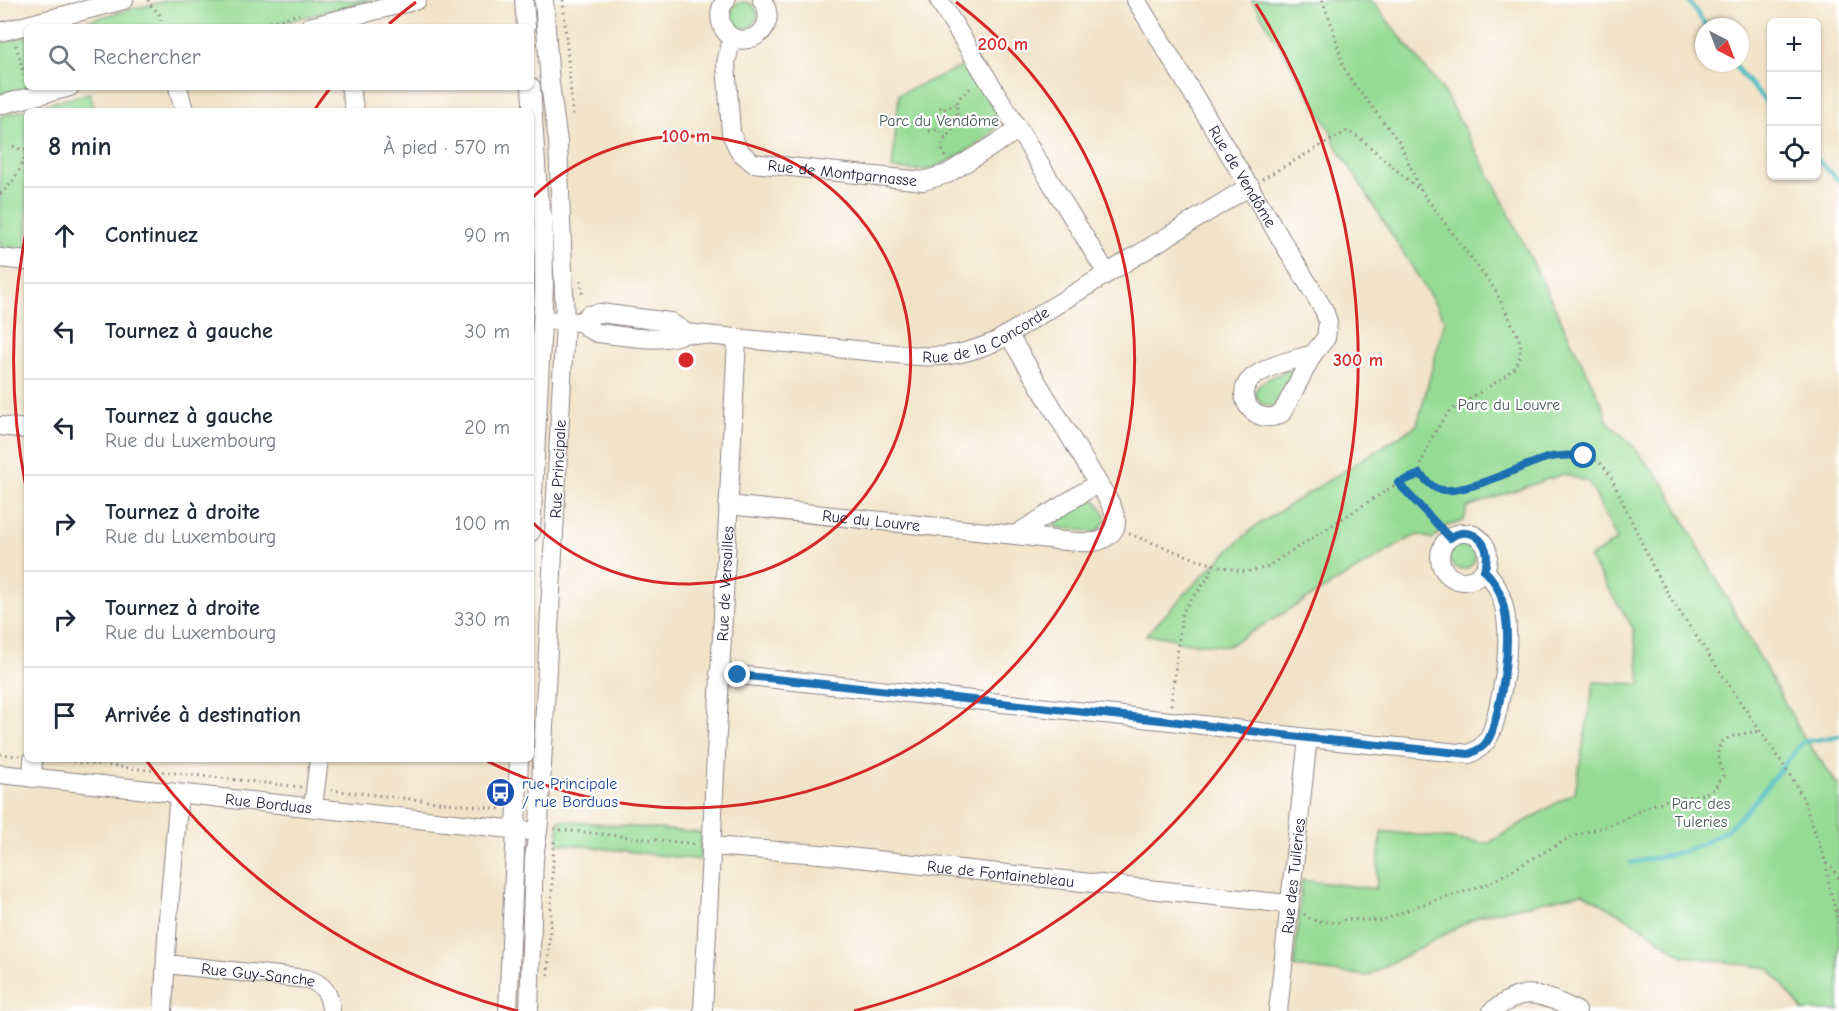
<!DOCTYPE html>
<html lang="fr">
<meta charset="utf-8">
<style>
:root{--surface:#fff;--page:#f6f6f7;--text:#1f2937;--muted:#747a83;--line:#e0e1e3}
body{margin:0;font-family:"Comic Neue",sans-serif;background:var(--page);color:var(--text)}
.controls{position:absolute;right:18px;top:18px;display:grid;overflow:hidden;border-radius:9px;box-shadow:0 2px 4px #0004}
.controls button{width:54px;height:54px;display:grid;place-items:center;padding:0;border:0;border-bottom:2px solid var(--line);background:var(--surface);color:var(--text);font:30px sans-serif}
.compass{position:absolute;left:1695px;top:18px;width:54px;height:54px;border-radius:50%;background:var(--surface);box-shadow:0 2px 4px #0004;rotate:138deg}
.stop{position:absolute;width:18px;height:18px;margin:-14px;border:4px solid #1f6fb2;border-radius:50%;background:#fff}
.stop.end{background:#1f6fb2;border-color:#fff;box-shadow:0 2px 6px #0008}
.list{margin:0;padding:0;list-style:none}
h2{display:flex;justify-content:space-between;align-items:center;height:78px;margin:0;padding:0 24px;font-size:26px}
h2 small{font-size:20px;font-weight:400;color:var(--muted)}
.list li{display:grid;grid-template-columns:39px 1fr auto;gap:18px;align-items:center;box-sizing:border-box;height:96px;padding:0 24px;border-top:2px solid var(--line)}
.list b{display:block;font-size:22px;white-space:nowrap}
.list p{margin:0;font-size:20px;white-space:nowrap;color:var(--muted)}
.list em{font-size:20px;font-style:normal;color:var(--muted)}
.icon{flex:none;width:33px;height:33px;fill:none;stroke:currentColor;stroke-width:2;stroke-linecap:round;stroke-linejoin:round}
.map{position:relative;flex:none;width:1839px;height:1011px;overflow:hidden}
.search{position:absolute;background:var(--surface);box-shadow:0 2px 4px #0004;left:24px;top:24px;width:510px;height:66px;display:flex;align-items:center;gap:15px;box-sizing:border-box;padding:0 21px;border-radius:9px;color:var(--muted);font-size:22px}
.panel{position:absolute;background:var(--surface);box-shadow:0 2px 4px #0004;left:24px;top:108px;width:510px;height:654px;border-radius:9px}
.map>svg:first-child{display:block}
.green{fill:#96db94;stroke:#5c7e68;stroke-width:1.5}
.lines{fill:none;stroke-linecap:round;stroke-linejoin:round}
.stream{stroke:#4ebdc4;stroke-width:4.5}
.minor-casing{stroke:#8a8282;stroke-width:20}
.path{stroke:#8a8282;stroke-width:3;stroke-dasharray:1.5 4.5;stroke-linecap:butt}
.minor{stroke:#fff;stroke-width:18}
.route{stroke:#1f6fb2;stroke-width:8}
.ring{fill:none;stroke:#d62828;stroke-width:3}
.labels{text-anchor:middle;stroke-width:4.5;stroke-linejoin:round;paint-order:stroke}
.park-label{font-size:16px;fill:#455a56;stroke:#fff}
.street-label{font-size:16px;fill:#22223b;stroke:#fff}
.transit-label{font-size:16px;fill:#164399;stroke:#fff;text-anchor:start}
.centre{fill:#d62828;stroke:#fff;stroke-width:3}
.ring-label{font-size:18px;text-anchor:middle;font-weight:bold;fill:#d62828;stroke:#fff;stroke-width:4.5;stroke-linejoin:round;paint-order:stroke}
</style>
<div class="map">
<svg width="1839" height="1011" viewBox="0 0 1839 1011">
<rect width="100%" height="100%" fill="#fff"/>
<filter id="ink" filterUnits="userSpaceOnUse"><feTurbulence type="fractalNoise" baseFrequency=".0167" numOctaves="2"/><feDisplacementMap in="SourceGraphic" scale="12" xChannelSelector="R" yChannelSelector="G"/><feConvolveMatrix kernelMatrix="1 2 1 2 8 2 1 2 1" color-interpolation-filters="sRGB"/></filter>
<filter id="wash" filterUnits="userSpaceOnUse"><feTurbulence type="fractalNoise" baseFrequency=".008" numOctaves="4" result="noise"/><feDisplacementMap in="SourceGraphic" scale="24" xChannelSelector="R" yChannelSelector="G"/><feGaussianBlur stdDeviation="1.35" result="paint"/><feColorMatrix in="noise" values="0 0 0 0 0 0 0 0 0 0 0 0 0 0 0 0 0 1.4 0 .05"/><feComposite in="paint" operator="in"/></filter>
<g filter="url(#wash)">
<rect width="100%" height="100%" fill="#f2e3c8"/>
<!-- green -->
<path class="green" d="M168 0H372L266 27H62Z
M1252 0H1371L1442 89 1496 187 1604 408 1606 418 1610 424 1631 444 1664 484 1802 734 1839 787V1011H1803L1769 968 1683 956 1637 924 1583 893 1481 915 1367 976 1294 967 1302 880 1376 889 1381 831 1489 843 1575 792 1594 682 1641 684 1633 628 1589 558 1617 540 1589 482 1563 474 1467 507 1464 521 1447 526 1433 539 1418 535 1410 538 1228 646 1180 642 1172 638 1146 635 1206 572 1254 527 1417 425 1445 320 1334 142 1332 133Z
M731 15a13 13 0 1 1 26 0a13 13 0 1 1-26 0Z
M27 36 28 87 0 94V43Z
M965 65C973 78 998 108 997 122 996 137 944 166 929 169 917 172 904 169 892 169L899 94Z
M90 93 95 111H27V250L0 247V116Z
M1291 370 1292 372 1281 398 1271 406 1262 404 1255 394C1257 380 1279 375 1291 370Z
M1094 500C1101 504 1105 513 1106 520L1099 530 1093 532 1056 527 1055 524 1059 520 1090 501Z
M1449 556a13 13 0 1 1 26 0a13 13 0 1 1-26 0Z
M559 820 701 833 700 860 558 843Z"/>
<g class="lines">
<!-- stream -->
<path class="stream" d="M1688 0 1707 27
M1732 63 1772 109
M1816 158 1839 181
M1631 863 1681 852 1702 844 1725 831 1748 809 1803 742 1839 736"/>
</g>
</g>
<g filter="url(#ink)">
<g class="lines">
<defs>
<g id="minor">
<path d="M524 0 526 27"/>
<path d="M726 0C721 6 719 14 721 22 730 57 785 35 762 0"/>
<path d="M939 0 1106 272"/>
<path id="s1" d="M1136 0 1324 310 1328 322 1326 338 1313 354 1282 413C1258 429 1230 396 1252 378 1268 365 1293 360 1313 354"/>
<path d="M309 27 417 0"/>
<path d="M0 32 124 0"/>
<path id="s2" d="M732 37 726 63 731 133 739 151 753 163 923 181 947 174 1018 130"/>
<path d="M178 87 184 111"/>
<path d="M350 87 355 111"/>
<path d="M531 87 538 195 543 218 544 286 531 532"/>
<path d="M0 105 70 87"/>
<path d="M0 258 27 261"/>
<path id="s3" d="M543 320 581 322 589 329 597 333C626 336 658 344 686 333L917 356C948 358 968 353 997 341L1250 186"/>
<path d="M581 322 588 315 600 313 670 322 686 333"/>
<path d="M0 426 27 429"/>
<path id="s4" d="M728 505 1015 535 1098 483 1008 334"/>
<circle cx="1464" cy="557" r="24"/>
<path d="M1015 535C1037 537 1074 544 1094 542 1104 541 1117 532 1116 521 1115 508 1105 495 1098 483"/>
<path d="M719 673 1170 721 1308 738 1469 754C1492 745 1494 725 1499 704 1508 666 1517 600 1484 570"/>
<path id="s5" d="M0 774 538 832"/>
<path d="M32 778 33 759"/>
<path d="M313 807 319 759"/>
<path id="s6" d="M711 846 820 854 1289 904"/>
<path id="s7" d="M166 964 307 979C324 984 330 994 331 1011"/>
<path d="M163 1011 168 919 179 794"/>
<path d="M508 1011 519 759"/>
<path id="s8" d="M529 1011 534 858 539 823 565 321 558 142 550 84 544 0"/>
<path id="s9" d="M703 1011 737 338"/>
<path id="s10" d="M1278 1011 1308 738"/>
<path d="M1492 1011C1501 1005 1511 997 1522 995 1538 991 1563 1004 1577 1011"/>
</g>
</defs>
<!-- minor casing -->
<use href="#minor" class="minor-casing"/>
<!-- path -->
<path class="path" d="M148 0 150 5 159 13 163 27
M563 0 573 118
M1322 0 1333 28 1343 66 1350 79 1400 143 1421 191 1495 290 1518 336 1521 347 1519 359 1514 368 1504 377 1449 412 1440 424 1431 439 1420 467V474C1425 479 1431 487 1438 489 1448 492 1461 488 1470 485 1504 476 1562 442 1596 460 1603 464 1607 471 1611 477L1655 571 1671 599 1792 778 1803 798 1826 863 1831 866 1839 879
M252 27 299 14
M16 45 26 82
M940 107 942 110 956 104
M929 131 938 130 945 138
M13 146 22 150 27 149
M945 157C936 141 951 135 958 123 956 100 955 99 974 86
M1262 179 1347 131 1359 137 1419 190
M0 194C15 182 21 168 27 151
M581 280 582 295
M1398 483 1450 538
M1129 534 1201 561 1235 570 1246 572 1265 568 1398 483 1420 474
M1171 705 1182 614C1191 595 1209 584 1213 564
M0 754 19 756
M49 759 301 787
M331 790 500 809
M554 829 696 844
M1826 863 1829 886 1839 923
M1304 914 1312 920 1337 923 1346 919 1382 921 1417 906 1486 885 1571 837 1618 822 1647 807 1664 801 1704 794 1715 788 1723 776C1722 768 1716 754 1719 747 1722 735 1749 733 1759 731
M548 975 554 840"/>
<!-- minor -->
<use href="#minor" class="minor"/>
</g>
</g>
<g class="lines" filter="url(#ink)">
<!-- route -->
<path class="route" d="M738 675 1170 721 1308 738 1469 754C1475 751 1481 749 1485 744 1493 735 1495 720 1498 709 1507 669 1518 601 1484 570 1495 546 1472 522 1450 538L1398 483 1420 474C1425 479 1431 487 1438 489 1463 497 1521 465 1547 458 1559 455 1571 455 1584 456"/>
</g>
<!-- distance rings -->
<g class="ring">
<path d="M532 198A224 224 0 1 1 532 522"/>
<path d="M315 109A448 448 0 0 1 331 87M389 24A448 448 0 0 1 416 2M956 2A448 448 0 0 1 483 759"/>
<path d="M518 1011A672 672 0 0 1 146 760M26 488A672 672 0 0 1 26 232M1256 4A672 672 0 0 1 854 1011"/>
</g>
<!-- icons -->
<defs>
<symbol id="bus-disc" viewBox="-11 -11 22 22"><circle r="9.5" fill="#1a4fb4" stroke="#fff"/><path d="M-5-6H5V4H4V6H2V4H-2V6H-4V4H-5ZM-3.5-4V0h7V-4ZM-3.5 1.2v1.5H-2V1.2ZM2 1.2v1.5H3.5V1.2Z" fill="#fff"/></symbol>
</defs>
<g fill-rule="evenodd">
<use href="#bus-disc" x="484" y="776" width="33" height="33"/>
</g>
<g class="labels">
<!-- park labels -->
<g class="park-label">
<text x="939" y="126">Parc du Vendôme</text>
<text x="1509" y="410">Parc du Louvre</text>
<text x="1701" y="809">Parc des<tspan x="1701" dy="18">Tuleries</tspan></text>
</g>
<!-- street labels -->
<g class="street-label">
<text dy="6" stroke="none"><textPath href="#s2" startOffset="225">Rue de Montparnasse</textPath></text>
<text dy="6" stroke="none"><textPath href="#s1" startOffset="206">Rue de Vendôme</textPath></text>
<text dy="6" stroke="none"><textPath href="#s3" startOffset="453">Rue de la Concorde</textPath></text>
<text dy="6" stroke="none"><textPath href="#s8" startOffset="543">Rue Principale</textPath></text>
<text dy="6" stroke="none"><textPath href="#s4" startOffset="144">Rue du Louvre</textPath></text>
<text dy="6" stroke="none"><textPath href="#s9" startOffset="428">Rue de Versailles</textPath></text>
<text dy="6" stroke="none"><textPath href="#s5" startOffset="270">Rue Borduas</textPath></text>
<text dy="6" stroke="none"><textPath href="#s6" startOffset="291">Rue de Fontainebleau</textPath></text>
<text dy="6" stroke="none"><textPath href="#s10" startOffset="136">Rue des Tuileries</textPath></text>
<text dy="6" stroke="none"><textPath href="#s7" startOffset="93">Rue Guy-Sanche</textPath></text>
</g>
<!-- transit labels -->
<g class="transit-label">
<text x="522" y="789">rue Principale<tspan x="522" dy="18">/ rue Borduas</tspan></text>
</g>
</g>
<circle cx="686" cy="360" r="9" class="centre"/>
<g class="ring-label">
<text x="1003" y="50">200 m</text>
<text x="686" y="142">100 m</text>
<text x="1358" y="366">300 m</text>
</g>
</svg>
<div class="controls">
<button>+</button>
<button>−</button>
<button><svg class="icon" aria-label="locate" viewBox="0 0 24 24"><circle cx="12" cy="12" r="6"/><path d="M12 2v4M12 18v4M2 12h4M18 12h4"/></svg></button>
</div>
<svg class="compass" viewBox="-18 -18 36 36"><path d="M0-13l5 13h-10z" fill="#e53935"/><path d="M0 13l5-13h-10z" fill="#747a83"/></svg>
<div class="stop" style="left:1584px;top:456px"></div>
<div class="stop end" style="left:738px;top:675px"></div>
<div class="search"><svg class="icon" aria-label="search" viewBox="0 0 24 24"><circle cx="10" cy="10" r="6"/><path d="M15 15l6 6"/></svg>Rechercher</div>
<section class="panel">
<h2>8 min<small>À pied · 570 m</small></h2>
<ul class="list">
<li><svg class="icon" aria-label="ahead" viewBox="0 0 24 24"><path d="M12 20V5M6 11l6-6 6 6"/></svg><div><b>Continuez</b></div><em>90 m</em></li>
<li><svg class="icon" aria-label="left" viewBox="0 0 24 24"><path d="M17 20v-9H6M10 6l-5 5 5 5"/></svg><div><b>Tournez à gauche</b></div><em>30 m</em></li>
<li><svg class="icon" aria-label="left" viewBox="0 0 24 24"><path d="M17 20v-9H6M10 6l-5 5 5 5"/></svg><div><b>Tournez à gauche</b><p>Rue du Luxembourg</p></div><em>20 m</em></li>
<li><svg class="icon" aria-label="right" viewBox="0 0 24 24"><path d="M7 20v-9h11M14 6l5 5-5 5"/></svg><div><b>Tournez à droite</b><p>Rue du Luxembourg</p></div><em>100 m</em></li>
<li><svg class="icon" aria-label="right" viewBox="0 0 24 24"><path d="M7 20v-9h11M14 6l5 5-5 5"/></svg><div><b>Tournez à droite</b><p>Rue du Luxembourg</p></div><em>330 m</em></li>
<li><svg class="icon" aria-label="arrive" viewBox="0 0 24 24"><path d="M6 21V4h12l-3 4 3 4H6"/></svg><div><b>Arrivée à destination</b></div></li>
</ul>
</section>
</div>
